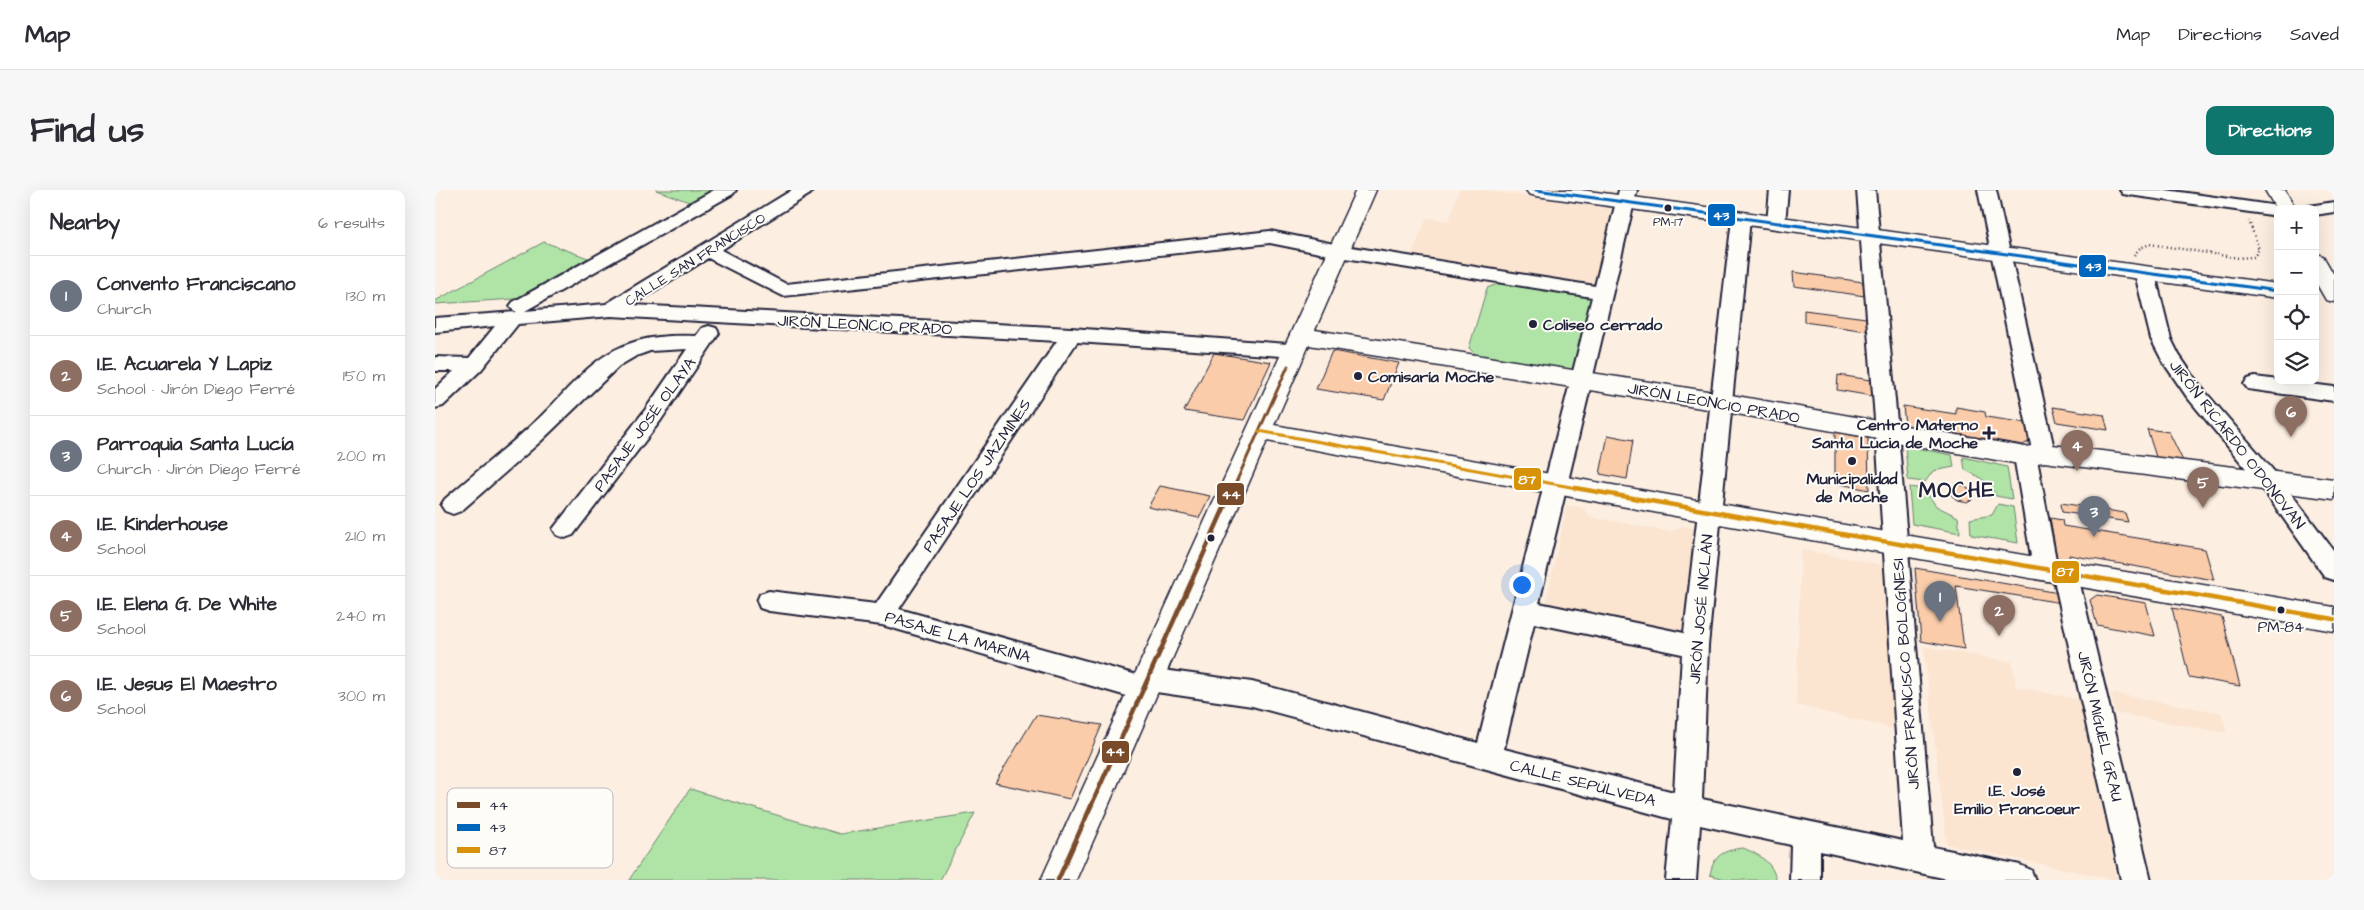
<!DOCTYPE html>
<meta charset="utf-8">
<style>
:root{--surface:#fff;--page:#f7f7f7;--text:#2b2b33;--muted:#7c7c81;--line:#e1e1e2;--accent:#0f766e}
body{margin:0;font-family:"Architects Daughter",sans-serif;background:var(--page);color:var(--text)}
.controls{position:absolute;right:15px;top:15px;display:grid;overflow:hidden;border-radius:10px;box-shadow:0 5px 20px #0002}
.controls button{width:45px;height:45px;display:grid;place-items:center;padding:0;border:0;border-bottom:1px solid var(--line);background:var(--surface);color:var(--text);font:25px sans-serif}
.you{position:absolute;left:1086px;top:394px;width:18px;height:18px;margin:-12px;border:4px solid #fff;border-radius:50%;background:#1a73e8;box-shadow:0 0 0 8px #1a73e833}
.badge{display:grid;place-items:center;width:32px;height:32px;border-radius:50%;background:var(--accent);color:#fff;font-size:16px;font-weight:700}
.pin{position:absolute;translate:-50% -41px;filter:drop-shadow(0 1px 2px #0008)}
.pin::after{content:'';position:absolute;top:26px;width:18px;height:15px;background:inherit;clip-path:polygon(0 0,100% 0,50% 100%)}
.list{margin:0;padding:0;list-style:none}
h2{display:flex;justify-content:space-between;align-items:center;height:65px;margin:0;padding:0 20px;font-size:21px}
h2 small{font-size:16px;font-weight:400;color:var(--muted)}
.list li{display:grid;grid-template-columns:32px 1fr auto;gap:15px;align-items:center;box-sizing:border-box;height:80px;padding:0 20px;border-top:1px solid var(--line)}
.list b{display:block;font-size:19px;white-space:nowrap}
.list p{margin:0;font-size:16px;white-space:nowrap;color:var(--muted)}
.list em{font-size:16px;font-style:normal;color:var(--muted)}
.icon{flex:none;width:28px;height:28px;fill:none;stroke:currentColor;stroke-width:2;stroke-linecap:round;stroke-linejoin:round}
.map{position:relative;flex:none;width:1899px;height:690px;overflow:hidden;border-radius:10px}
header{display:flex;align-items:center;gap:30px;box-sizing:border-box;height:70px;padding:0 25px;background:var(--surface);border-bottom:1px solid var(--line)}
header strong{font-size:24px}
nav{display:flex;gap:28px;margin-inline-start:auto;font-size:18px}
.intro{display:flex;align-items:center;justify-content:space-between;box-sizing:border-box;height:120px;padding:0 30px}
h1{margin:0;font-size:35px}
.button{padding:12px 22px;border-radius:10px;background:var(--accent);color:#fff;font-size:18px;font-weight:700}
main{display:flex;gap:30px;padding:0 30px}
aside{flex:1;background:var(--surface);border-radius:10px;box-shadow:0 5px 20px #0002}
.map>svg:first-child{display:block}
.built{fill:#fbe4d0}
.green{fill:#b0e4a6;stroke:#698370}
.building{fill:#facca9;stroke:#22223b}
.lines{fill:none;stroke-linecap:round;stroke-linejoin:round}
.street-casing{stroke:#22223b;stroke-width:4}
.secondary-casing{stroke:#22223b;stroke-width:3}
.path{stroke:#22223b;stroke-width:2.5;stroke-dasharray:1 3;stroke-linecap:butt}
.street{fill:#fdfcf7;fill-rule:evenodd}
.secondary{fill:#fdfcf7;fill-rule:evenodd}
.bus-1-far1-casing{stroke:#fdfcf7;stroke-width:6}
.bus-1-casing{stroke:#fdfcf7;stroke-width:8}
.bus-2-casing{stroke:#fdfcf7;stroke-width:6}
.bus-3-far1-casing{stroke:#fdfcf7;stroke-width:6}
.bus-3-casing{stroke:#fdfcf7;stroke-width:8}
.bus-1-far1{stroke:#7a4b2a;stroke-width:3}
.bus-1{stroke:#7a4b2a;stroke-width:4.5}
.bus-2{stroke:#0065bd;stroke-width:3}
.bus-3-far1{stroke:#d79209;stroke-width:3}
.bus-3{stroke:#d79209;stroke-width:4.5}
.bus-dot{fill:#22223b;stroke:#fdfcf7;stroke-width:2}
.labels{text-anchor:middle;stroke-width:4;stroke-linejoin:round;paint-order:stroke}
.far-bus-label{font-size:12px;fill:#22223b;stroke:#fdfcf7}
.far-street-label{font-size:14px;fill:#22223b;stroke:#fdfcf7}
.bus-label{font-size:15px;fill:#22223b;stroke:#fdfcf7}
.street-label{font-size:16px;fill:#22223b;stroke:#fdfcf7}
.poi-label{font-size:16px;font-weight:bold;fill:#22223b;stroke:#fdfcf7;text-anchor:start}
.district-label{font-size:21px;font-weight:bold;letter-spacing:1px;fill:#22223b;stroke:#fdfcf7}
.key{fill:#fdfcf7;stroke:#bbbbbf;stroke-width:1}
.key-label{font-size:14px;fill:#22223b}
.line-badge{stroke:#fdfcf7;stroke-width:2}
.badge-label{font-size:14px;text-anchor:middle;font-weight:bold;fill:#fff}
</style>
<header>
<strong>Map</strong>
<nav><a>Map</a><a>Directions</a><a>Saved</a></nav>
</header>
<div class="intro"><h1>Find us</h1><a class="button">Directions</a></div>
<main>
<aside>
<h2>Nearby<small>6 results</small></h2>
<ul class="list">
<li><span class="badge" style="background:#6b7280">1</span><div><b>Convento Franciscano</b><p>Church</p></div><em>130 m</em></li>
<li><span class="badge" style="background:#8d6e63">2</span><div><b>I.E. Acuarela Y Lapiz</b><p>School · Jirón Diego Ferré</p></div><em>150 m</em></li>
<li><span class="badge" style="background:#6b7280">3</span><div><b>Parroquia Santa Lucía</b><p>Church · Jirón Diego Ferré</p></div><em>200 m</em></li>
<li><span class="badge" style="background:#8d6e63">4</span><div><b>I.E. Kinderhouse</b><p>School</p></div><em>210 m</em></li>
<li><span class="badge" style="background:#8d6e63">5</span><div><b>I.E. Elena G. De White</b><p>School</p></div><em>240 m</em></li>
<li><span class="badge" style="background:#8d6e63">6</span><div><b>I.E. Jesus El Maestro</b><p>School</p></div><em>300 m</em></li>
</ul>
</aside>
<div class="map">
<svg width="1899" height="690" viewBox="0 0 1899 690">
<rect width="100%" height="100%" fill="#fceee0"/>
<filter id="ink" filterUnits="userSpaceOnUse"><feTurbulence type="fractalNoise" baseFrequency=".02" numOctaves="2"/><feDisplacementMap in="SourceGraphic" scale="10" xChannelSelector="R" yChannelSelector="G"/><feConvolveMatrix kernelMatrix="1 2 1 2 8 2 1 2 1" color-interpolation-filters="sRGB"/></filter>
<g filter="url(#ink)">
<!-- built -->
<path class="built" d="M1024 0H1047L1177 19 1159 95 976 67 992 28 1014 31Z
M1132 315 1148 318 1155 327 1234 342 1248 336 1270 339 1259 454 1109 423Z
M1366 360 1448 375 1464 540 1361 515Z
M1489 457 1577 472 1581 497 1646 510 1682 690 1512 654Z
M1676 503 1786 523 1792 543 1681 523Z"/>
<!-- green -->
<path class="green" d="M221 0H279L257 13Z
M109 52 153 68 80 109 0 114V111Z
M1063 94 1156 106 1160 111 1144 175 1134 181 1044 168 1034 158 1052 98Z
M1470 256 1517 265 1519 277 1498 281 1490 292 1473 290Z
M1528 267 1572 277 1577 309 1561 306C1555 292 1543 286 1530 280Z
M1474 297 1489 299 1501 316 1523 327 1525 343 1477 334Z
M1563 314 1578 317 1583 353 1536 345 1535 329 1557 325Z
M255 599 405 644 540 623 505 690H194Z
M1308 658C1323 664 1338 672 1341 690H1294L1275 685C1278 666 1288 660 1308 658Z"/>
<!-- building -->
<path class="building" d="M1358 82 1428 92 1430 106 1359 96Z
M1369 120 1431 128 1432 141 1369 132Z
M897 161 964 173 949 210 881 199Z
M779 163 836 172 809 230 749 221Z
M1403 185 1436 190 1437 206 1402 200Z
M1468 216 1521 224V217L1550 222 1551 227 1592 233 1596 250 1588 255 1470 235Z
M1618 217 1669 225 1673 240 1622 232Z
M1712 239 1734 242 1751 277 1723 273Z
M1400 242 1433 248 1434 300 1400 293Z
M1173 245 1198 250 1192 289 1165 284Z
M1520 294 1531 296 1537 303V309L1532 312 1522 310 1515 304V298Z
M725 296 775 306 764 328 713 317Z
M1626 313 1690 323 1693 332 1627 322Z
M1615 328 1627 330 1628 336 1770 359 1779 390 1634 365 1635 372 1622 369Z
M1480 378 1624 403 1627 413 1521 396 1529 459 1486 451Z
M1662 405 1711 413 1720 446 1662 435 1655 410Z
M1737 418 1787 427 1805 496 1754 487Z
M601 525 667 535 635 609 560 593Z"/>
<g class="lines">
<defs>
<path id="street" d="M279 0H301L298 4 90 121 171 114 357 0H378L375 4 286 60 351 94 835 41 904 55 1160 96 1184 0H1202L1104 413 1249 443 1297 29 1300 25H1312L1315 29 1273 456 1267 609 1468 651 1441 242 1422 0H1440L1463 242 1498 657 1585 675 1596 680 1600 690H1517L1385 661V690H1355L1356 655 1265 635 1261 690H1231L1237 629 817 516 721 502 718 507 709 511 447 435 334 421 325 418 322 411 325 404 334 401 441 414 622 151 176 126 83 134 46 180 8 216 0 218V199L19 181H0V167L34 168 60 136 0 142V128L82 122 78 120 75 116 78 112ZM835 53 904 67 1157 107 1043 553 817 492 713 478 704 481 702 485 464 419 642 152 860 167 867 165 870 160 867 155 636 138 198 115 273 68 348 106ZM1099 433 1247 464 1239 602 1069 559Z
M1335 0H1353L1350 33 1347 37H1335L1332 33Z
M1543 0H1561L1620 263 1617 269 1609 271 1602 269 1622 375 1630 372 1639 375 1642 382 1716 690H1686L1618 385 1610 388 1601 385 1598 378 1579 266 1582 260 1590 258 1597 260Z
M1685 0H1731L1843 16 1850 19H1843V26L1694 5 1688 4Z
M1899 12V22L1880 25V19H1872L1874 16Z
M1710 78 1717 80 1720 84 1736 149 1744 165 1766 197 1843 286 1899 361V390L1890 387 1827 298 1752 207 1728 172 1716 149 1700 84 1703 80Z
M274 136 281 138 284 143 281 148 226 230 138 345 130 348 122 345 118 339 210 220 252 159 215 161 201 166 184 176 106 251 26 321 18 324 10 321 6 315 10 309C41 282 73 257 103 229 129 205 153 171 186 157 210 146 236 145 261 146L267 138Z
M1820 187 1899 197V211L1813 199 1809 194 1813 189Z"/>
<path id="secondary" d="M921 0H941L880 140 1285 203 1590 257 1609 254 1899 289V309L1609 272 1590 275 1285 221 874 155 839 235 1273 312 1899 417V441L1273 332 832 251 641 690H606Z
M1091 0H1146L1843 94V108L1101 6 1094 4Z
M1830 0H1850L1861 19H1843V22Z
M1880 64 1888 66 1899 85V112L1891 110 1880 91Z"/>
</defs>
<!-- street casing -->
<use href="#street" class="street-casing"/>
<!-- secondary casing -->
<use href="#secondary" class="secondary-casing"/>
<!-- path -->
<path class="path" d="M1699 65 1705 58 1715 54 1804 68 1819 67 1824 59 1814 31"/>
<!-- street -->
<use href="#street" class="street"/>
<!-- secondary -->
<use href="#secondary" class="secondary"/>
<defs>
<path id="bus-1-far1" d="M798 299 853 176"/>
<path id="bus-1" d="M623 690 798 298"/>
<path id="bus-2" d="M1101 0 1843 101"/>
<path id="bus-3-far1" d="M824 241 1147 299"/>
<path id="bus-3" d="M1140 298 1899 429"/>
</defs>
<!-- bus-1-far1 casing -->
<use href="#bus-1-far1" class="bus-1-far1-casing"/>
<!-- bus-1 casing -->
<use href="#bus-1" class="bus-1-casing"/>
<!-- bus-2 casing -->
<use href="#bus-2" class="bus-2-casing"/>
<!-- bus-3-far1 casing -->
<use href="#bus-3-far1" class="bus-3-far1-casing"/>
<!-- bus-3 casing -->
<use href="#bus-3" class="bus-3-casing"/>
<!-- bus-1-far1 -->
<use href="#bus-1-far1" class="bus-1-far1"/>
<!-- bus-1 -->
<use href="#bus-1" class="bus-1"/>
<!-- bus-2 -->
<use href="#bus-2" class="bus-2"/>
<!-- bus-3-far1 -->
<use href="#bus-3-far1" class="bus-3-far1"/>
<!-- bus-3 -->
<use href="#bus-3" class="bus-3"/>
</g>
</g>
<!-- markers -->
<g class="bus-dot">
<circle cx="1233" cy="18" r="4.5"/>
<circle cx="1098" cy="134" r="5"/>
<circle cx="923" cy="186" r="5"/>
<path d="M1551.5 235.5h5v5h5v5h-5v5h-5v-5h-5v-5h5z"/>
<circle cx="1417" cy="271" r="5"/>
<circle cx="776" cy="348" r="4.5"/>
<circle cx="1846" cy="420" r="4.5"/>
<circle cx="1582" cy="582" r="5"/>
</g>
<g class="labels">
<!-- far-bus labels -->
<g class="far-bus-label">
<text x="1233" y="36">PM-17</text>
</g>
<!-- far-street labels -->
<g class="far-street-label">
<text transform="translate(260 69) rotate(-32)" y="5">CALLE SAN FRANCISCO</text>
</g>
<!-- bus labels -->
<g class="bus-label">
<text x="1846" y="442">PM-84</text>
</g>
<!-- street labels -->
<g class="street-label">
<text transform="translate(430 134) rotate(3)" y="6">JIRÓN LEONCIO PRADO</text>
<text transform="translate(1279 212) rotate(10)" y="6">JIRÓN LEONCIO PRADO</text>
<text transform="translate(209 234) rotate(-54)" y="6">PASAJE JOSÉ OLAYA</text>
<text transform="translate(1803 254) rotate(52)" y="6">JIRÓN RICARDO O'DONOVAN</text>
<text transform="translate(541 285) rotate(-56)" y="6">PASAJE LOS JAZMINES</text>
<text transform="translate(1265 419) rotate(-85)" y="6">JIRÓN JOSÉ INCLÁN</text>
<text transform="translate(523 446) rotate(16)" y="6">PASAJE LA MARINA</text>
<text transform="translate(1470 484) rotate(-94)" y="6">JIRÓN FRANCISCO BOLOGNESI</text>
<text transform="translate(1666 536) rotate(77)" y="6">JIRÓN MIGUEL GRAU</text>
<text transform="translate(1148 592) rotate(14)" y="6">CALLE SEPÚLVEDA</text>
</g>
<!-- poi labels -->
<g class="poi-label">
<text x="1108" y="140">Coliseo cerrado</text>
<text x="933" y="192">Comisaría Moche</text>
<text x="1543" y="240" text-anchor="end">Centro Materno<tspan x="1543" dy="18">Santa Lucia de Moche</tspan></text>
<text x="1417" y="294" text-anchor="middle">Municipalidad<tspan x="1417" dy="18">de Moche</tspan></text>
<text x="1582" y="606" text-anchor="middle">I.E. José<tspan x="1582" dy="18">Emilio Francoeur</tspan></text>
</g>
<!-- district labels -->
<g class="district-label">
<text x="1522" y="307">MOCHE</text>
</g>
</g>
<!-- legend -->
<rect x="12" y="598" width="166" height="80" rx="8" class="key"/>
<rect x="22" y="612" width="23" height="6" fill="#7a4b2a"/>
<rect x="22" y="634" width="23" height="7" fill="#0065bd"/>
<rect x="22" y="657" width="23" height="6" fill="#d79209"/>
<g class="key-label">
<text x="54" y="620">44</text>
<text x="54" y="642">43</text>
<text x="54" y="665">87</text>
</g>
<g class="line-badge">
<rect x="1272" y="13" width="29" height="24" rx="5" fill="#0065bd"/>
<rect x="1643" y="64" width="29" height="24" rx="5" fill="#0065bd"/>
<rect x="1078" y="277" width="29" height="24" rx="5" fill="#d79209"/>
<rect x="781" y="292" width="29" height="24" rx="5" fill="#7a4b2a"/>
<rect x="1616" y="370" width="29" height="24" rx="5" fill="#d79209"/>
<rect x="666" y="550" width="29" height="24" rx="5" fill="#7a4b2a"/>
</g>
<g class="badge-label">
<text x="1286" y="30">43</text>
<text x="1658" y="81">43</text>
<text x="1092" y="294">87</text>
<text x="796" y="309">44</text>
<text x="1630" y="386">87</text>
<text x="680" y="566">44</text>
</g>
</svg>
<div class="controls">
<button>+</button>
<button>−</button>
<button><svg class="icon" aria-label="locate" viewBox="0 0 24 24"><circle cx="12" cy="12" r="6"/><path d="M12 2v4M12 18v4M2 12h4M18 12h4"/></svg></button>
<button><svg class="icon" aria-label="layers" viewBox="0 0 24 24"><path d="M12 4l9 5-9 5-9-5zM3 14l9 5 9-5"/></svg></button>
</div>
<div class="you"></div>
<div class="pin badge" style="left:1505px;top:432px;background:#6b7280">1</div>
<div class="pin badge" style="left:1564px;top:446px;background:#8d6e63">2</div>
<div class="pin badge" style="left:1659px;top:347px;background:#6b7280">3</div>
<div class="pin badge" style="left:1642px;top:281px;background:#8d6e63">4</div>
<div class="pin badge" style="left:1768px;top:318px;background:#8d6e63">5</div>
<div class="pin badge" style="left:1856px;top:247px;background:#8d6e63">6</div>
</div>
</main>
